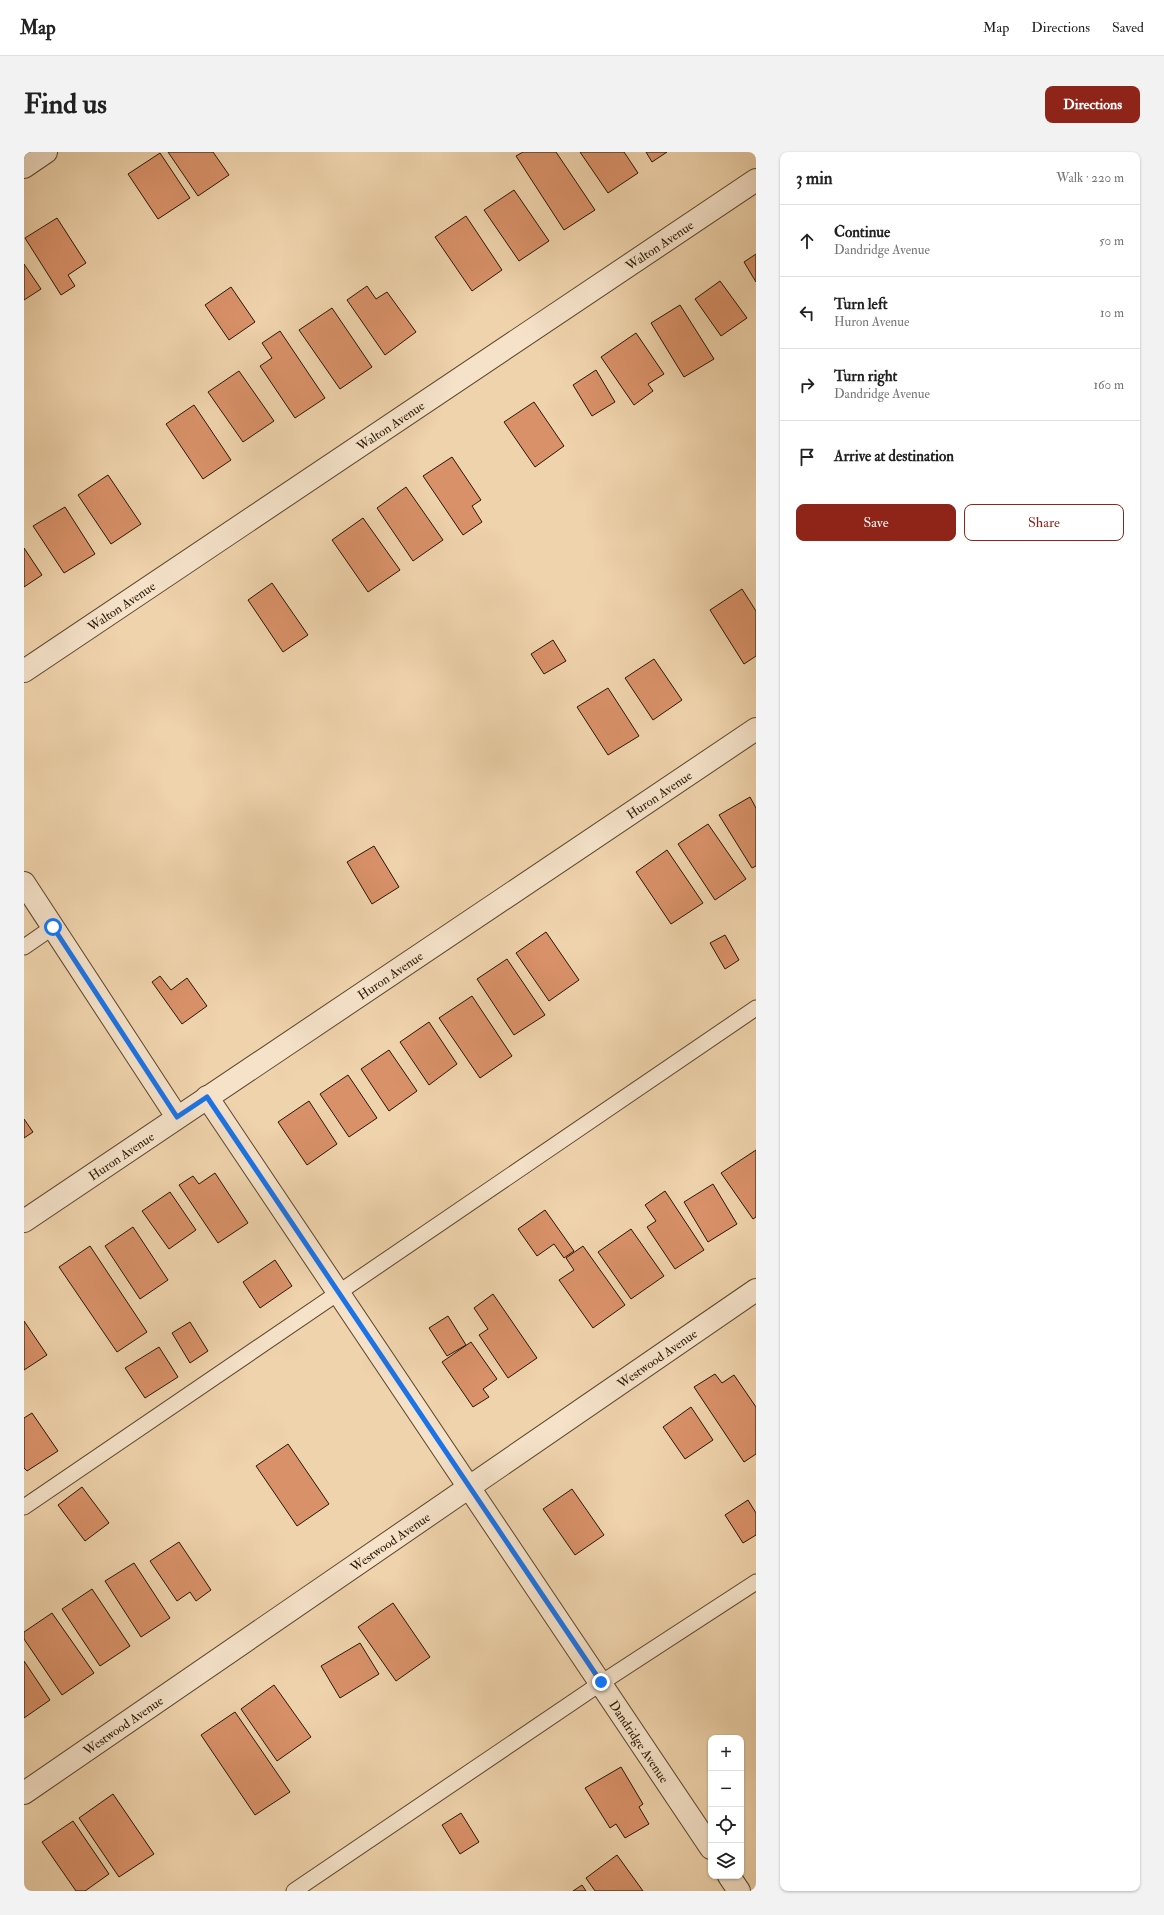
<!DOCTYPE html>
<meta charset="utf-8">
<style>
:root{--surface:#fff;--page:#f2f2f2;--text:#222;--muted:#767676;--line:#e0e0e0;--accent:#8f2418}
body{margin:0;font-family:"IM FELL Double Pica",serif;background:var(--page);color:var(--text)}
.controls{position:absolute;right:12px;bottom:12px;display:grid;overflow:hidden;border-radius:8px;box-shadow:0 1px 3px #0004}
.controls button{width:36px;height:36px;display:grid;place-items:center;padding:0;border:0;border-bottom:1px solid var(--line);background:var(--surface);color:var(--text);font:20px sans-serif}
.stop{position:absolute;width:12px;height:12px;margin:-9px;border:3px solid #1a73e8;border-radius:50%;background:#fff}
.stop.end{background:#1a73e8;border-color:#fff;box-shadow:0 1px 4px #0008}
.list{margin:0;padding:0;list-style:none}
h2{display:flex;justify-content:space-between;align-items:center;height:52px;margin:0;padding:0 16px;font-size:17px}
h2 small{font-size:13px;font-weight:400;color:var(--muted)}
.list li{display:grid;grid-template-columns:26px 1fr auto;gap:12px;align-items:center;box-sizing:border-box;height:72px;padding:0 16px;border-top:1px solid var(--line)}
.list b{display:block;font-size:15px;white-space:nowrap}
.list p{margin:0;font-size:13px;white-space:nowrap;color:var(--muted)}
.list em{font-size:13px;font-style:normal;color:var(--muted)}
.actions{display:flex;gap:8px;padding:12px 16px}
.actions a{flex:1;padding:9px 0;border:1px solid var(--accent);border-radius:8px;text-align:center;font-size:14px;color:var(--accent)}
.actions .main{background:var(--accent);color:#fff}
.icon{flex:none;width:22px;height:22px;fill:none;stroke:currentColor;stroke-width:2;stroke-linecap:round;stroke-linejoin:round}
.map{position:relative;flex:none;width:732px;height:1739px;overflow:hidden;border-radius:8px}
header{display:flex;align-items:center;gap:24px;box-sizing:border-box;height:56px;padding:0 20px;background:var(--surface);border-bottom:1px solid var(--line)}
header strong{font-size:19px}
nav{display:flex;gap:22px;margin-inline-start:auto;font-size:14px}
.intro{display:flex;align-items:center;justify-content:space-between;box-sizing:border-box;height:96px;padding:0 24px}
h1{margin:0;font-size:28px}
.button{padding:10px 18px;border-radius:8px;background:var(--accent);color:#fff;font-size:14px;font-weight:700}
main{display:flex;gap:24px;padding:0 24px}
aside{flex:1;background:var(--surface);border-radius:8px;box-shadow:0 1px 3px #0004}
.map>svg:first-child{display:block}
.building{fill:#d99169;stroke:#291600}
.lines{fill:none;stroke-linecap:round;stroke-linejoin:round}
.service-casing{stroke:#5a452b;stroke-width:17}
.minor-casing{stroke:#5a452b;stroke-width:24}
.service{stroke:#f5e2c9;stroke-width:15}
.minor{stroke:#f5e2c9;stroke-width:22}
.route{stroke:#1a73e8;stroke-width:5}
.labels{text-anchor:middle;stroke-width:3.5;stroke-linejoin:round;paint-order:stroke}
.street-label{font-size:13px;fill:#291600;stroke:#f5e2c9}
</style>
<header>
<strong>Map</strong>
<nav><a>Map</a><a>Directions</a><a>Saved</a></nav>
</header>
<div class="intro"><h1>Find us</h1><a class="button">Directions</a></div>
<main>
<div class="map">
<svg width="732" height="1739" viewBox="0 0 732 1739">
<rect width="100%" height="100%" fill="#efd3ac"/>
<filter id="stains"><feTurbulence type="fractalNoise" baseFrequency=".005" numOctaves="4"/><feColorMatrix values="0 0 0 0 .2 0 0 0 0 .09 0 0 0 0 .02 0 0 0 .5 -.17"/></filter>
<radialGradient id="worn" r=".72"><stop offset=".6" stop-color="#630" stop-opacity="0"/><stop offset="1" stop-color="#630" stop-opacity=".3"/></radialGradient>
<!-- building -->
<path class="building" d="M144 0H189L205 23 174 44Z
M499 0H532L571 58 540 78 492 4Z
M556 0H600L614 21 584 41Z
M622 0H643L628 10Z
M136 1 166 46 134 67 104 22Z
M490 38 525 89 495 109 460 58Z
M442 64 478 118 448 139 411 85Z
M33 66 62 111 44 123 51 134 37 143 1 86Z
M732 102V130L720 110Z
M0 112 17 137 0 148Z
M696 129 723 166 697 184 671 147Z
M343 134 352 147 363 140 392 180 361 203 323 148Z
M207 135 231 170 205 188 181 153Z
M656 153 690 207 660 225 627 171Z
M308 156 348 215 316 237 275 178Z
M256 179 301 246 271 266 236 214 248 206 238 191Z
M612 181 640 222 624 232 629 239 610 253 577 205Z
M572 218 591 250 568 264 549 233Z
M215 219 250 269 219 290 184 240Z
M510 250 540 294 511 315 480 270Z
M170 253 207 308 179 327 142 272Z
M428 305 457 348 448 354 458 370 439 383 399 324Z
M84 323 117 372 87 392 54 343Z
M382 335 419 388 389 409 353 356Z
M41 355 71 402 40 421 9 374Z
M339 366 376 418 344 440 308 388Z
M0 396 18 423 0 435Z
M248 431 284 483 259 500 224 448Z
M718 437 732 459V504L720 512 686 458Z
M529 488 542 509 520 522 507 502Z
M630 507 658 548 629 568 601 526Z
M584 536 615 584 584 603 553 555Z
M726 645 732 656V714L728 716 695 663Z
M684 672 722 727 691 748 654 692Z
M350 694 375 735 348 752 323 710Z
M643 698 679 751 647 772 612 720Z
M522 780 555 828 525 849 492 801Z
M701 783 715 808 701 817 686 791Z
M483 807 521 863 490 883 453 827Z
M136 824 147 838 163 826 183 854 158 872 128 830Z
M448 844 488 904 456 926 415 866Z
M405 870 433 912 405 933 376 890Z
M365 898 393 939 365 959 337 917Z
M324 923 353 966 325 985 296 942Z
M285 949 313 992 283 1013 254 970Z
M0 967 9 980 0 986Z
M732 998V1065L729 1067 697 1021Z
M191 1021 224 1071 194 1091 155 1033 169 1024 175 1032Z
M689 1032 713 1072 684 1090 660 1050Z
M641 1039 680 1098 651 1117 623 1075 632 1069 621 1053Z
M146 1040 172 1078 145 1097 118 1059Z
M521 1058 550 1099 540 1106 530 1092 513 1104 494 1077Z
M109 1075 144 1128 116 1147 81 1094Z
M607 1077 640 1124 607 1147 574 1100Z
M66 1094 123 1180 93 1200 35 1115Z
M559 1094 601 1153 569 1176 535 1128 550 1118 542 1106Z
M251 1108 268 1134 236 1156 219 1130Z
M469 1142 513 1206 484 1226 455 1183 464 1177 450 1156Z
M424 1164 442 1193 423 1204 405 1176Z
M0 1169 23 1203 0 1218Z
M166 1170 184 1199 166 1211 148 1181Z
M447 1190 473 1227 459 1237 465 1245 449 1255 418 1210Z
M135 1195 154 1225 121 1246 101 1216Z
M691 1222 698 1231 710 1223 732 1255V1302L720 1310 670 1235Z
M667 1255 689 1288 661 1307 639 1275Z
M8 1261 34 1299 3 1319 0 1316V1266Z
M264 1292 305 1352 273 1374 232 1314Z
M58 1335 85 1371 61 1389 34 1353Z
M548 1337 580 1383 551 1403 519 1357Z
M724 1348 732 1361V1383L719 1391 701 1363Z
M155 1390 187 1438 172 1449 166 1440 153 1449 126 1409Z
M110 1411 146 1466 117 1485 81 1429Z
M68 1437 106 1494 76 1514 38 1457Z
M369 1451 406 1505 372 1529 334 1475Z
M28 1461 70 1521 38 1543 0 1487V1480Z
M336 1491 355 1522 316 1546 297 1514Z
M0 1509 26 1548 0 1566Z
M250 1533 287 1585 253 1609 217 1557Z
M211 1560 266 1640 231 1663 177 1583Z
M597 1615 619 1652 615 1655 625 1672 601 1686 592 1672 586 1676 561 1636Z
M89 1642 130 1702 95 1725 55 1666Z
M437 1661 455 1690 436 1702 418 1673Z
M49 1669 85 1722 61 1739H52L18 1690Z
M593 1703 619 1739H571L562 1726Z
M558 1733 562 1739H549Z"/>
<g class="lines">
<defs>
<path id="service" d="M0 795 29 775
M0 1355 732 856
M270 1739 577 1531 732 1430"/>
<g id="minor">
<path d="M0 15 22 0"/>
<path id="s1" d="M0 519 732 28"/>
<path d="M0 731 153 965"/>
<path id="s2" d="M183 945 687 1696"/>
<path id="s3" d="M0 1069 732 577"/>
<path id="s4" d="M0 1641 732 1138"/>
<path d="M705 1724 715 1739"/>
</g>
</defs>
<!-- service casing -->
<use href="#service" class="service-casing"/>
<!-- minor casing -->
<use href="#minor" class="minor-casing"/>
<!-- service -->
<use href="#service" class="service"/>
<!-- minor -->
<use href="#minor" class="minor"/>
</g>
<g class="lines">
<!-- route -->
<path class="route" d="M29 775 153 965 183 945 577 1530"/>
</g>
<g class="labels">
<!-- street labels -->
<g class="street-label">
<text dy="5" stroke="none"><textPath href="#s1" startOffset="765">Walton Avenue</textPath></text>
<text dy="5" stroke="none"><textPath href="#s1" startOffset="441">Walton Avenue</textPath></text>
<text dy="5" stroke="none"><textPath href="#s1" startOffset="117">Walton Avenue</textPath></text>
<text dy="5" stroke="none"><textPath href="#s3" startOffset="765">Huron Avenue</textPath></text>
<text dy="5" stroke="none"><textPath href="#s3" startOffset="441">Huron Avenue</textPath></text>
<text dy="5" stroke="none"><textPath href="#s3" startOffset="117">Huron Avenue</textPath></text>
<text dy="5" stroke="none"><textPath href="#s4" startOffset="768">Westwood Avenue</textPath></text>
<text dy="5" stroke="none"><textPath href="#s4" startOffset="444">Westwood Avenue</textPath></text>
<text dy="5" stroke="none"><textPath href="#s4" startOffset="120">Westwood Avenue</textPath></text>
<text dy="5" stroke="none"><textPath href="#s2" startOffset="776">Dandridge Avenue</textPath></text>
</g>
</g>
<rect width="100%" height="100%" filter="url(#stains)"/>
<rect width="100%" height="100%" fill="url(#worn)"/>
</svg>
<div class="controls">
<button>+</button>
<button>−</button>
<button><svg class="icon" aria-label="locate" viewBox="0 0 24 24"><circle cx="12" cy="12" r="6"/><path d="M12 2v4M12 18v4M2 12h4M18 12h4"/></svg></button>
<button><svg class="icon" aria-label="layers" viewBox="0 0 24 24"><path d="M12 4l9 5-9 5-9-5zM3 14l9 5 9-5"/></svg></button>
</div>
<div class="stop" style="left:29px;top:775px"></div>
<div class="stop end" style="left:577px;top:1530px"></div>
</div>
<aside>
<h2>3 min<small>Walk · 220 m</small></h2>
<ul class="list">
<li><svg class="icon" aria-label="ahead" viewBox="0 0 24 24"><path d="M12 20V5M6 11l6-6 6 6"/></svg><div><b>Continue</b><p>Dandridge Avenue</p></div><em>50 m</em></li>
<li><svg class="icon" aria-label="left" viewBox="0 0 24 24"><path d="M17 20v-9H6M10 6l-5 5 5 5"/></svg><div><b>Turn left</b><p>Huron Avenue</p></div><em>10 m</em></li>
<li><svg class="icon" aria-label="right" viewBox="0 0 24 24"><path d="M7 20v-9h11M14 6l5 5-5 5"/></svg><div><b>Turn right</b><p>Dandridge Avenue</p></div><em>160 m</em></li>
<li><svg class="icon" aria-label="arrive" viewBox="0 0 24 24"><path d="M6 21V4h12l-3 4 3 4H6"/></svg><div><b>Arrive at destination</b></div></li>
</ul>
<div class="actions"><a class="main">Save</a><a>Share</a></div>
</aside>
</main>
